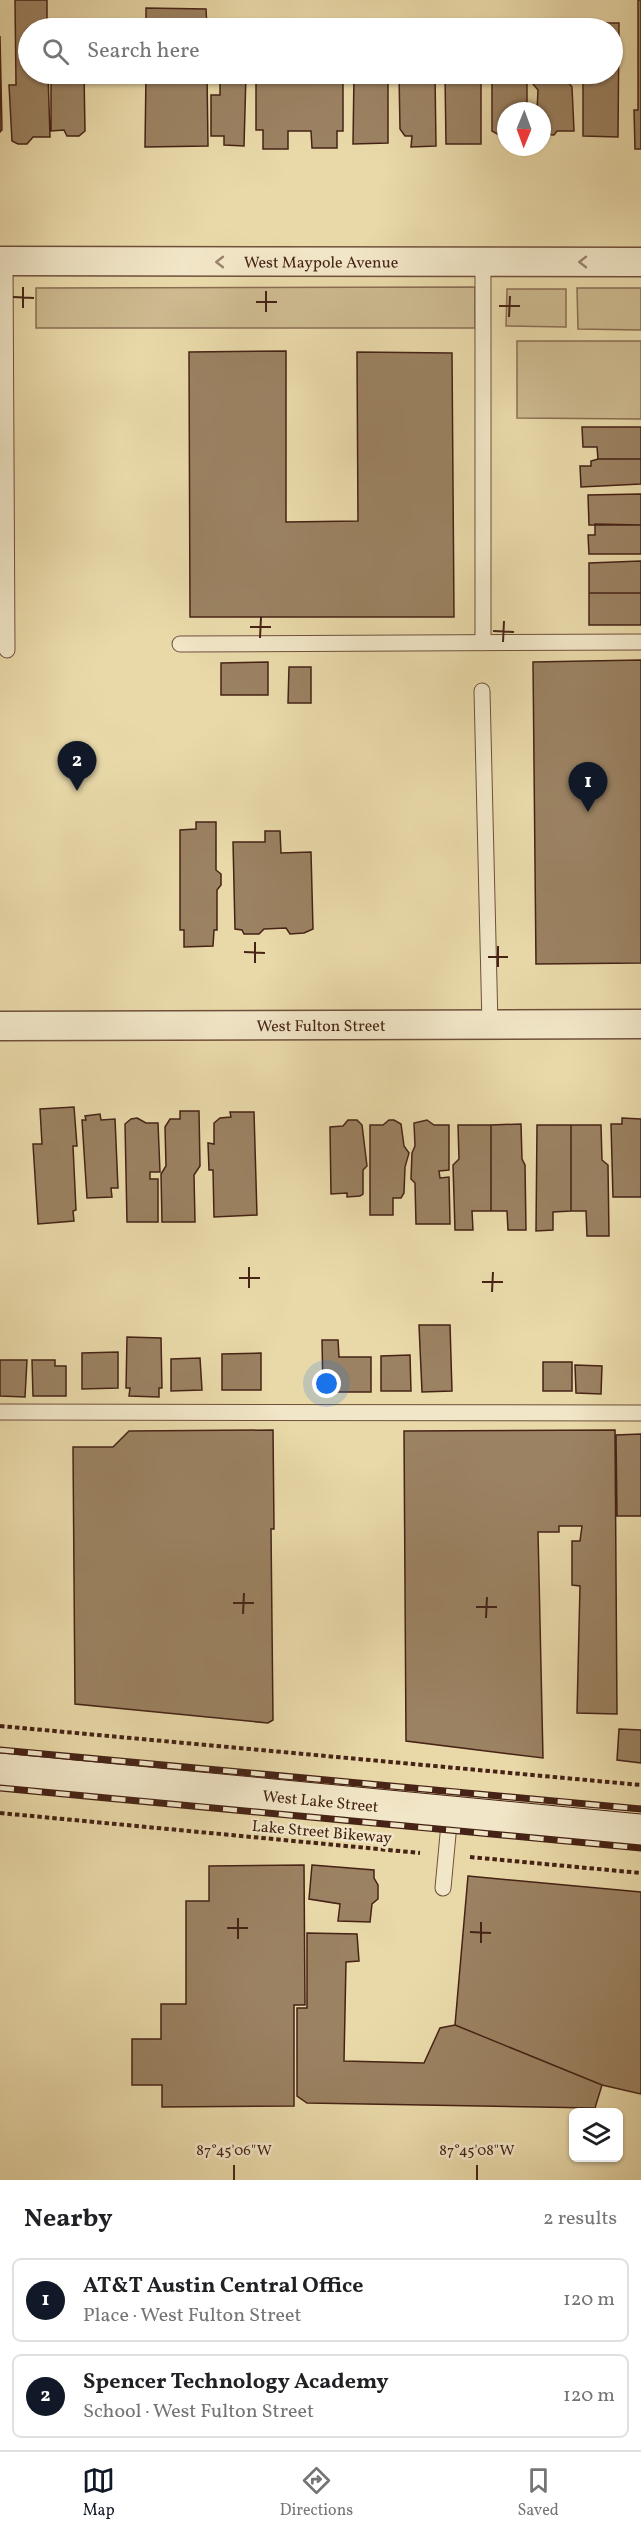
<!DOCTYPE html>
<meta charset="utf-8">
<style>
:root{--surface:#fff;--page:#f2f2f2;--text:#202124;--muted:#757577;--line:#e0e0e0;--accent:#111827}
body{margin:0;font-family:Vollkorn,serif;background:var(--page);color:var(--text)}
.controls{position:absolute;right:18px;bottom:18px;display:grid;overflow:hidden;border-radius:9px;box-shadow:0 2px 4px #0004}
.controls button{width:54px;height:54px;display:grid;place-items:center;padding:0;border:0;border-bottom:2px solid var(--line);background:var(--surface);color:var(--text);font:30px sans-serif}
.compass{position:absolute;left:497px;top:102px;width:54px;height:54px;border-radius:50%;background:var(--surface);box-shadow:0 2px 4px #0004;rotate:181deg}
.you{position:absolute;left:327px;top:1384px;width:21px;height:21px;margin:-15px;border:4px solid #fff;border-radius:50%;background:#1a73e8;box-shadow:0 0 0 9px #1a73e833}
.badge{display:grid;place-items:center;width:39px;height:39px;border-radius:50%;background:var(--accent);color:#fff;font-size:20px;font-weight:700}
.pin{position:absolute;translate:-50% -50px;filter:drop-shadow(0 2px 3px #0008)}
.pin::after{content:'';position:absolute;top:32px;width:21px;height:18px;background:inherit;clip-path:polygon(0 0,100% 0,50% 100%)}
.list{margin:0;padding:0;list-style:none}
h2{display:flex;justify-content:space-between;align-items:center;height:78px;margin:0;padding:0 24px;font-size:26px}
h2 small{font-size:20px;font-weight:400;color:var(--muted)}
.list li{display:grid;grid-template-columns:39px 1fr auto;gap:18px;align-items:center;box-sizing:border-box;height:84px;margin:0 12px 12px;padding:0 12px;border:2px solid var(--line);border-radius:9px}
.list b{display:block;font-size:22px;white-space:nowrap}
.list p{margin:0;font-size:20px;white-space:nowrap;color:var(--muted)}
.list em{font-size:20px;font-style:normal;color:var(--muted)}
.icon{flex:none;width:33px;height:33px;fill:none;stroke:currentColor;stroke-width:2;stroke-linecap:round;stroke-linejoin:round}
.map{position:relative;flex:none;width:641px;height:2180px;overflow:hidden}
.search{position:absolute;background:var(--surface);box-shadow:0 2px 4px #0004;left:18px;right:18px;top:18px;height:66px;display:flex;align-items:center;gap:15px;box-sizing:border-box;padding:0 21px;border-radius:33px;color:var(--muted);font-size:22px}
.sheet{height:270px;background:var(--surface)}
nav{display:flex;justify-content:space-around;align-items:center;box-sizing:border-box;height:84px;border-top:2px solid var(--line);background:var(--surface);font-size:16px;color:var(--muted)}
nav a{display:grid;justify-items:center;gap:3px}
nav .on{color:var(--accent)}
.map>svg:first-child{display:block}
.green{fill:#cdba90;stroke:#8a6e53;stroke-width:1.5}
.building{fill:#9b8262;stroke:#462316;stroke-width:1.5}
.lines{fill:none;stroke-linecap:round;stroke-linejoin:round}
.lane-casing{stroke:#6f503b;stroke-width:17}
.street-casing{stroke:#6f503b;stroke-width:31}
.secondary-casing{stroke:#462316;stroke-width:35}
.path{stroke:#462316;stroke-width:4;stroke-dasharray:4.5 3;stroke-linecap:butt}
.lane{stroke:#f1e6c7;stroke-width:15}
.street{stroke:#f1e6c7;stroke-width:28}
.secondary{stroke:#f1e6c7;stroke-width:33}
.rail-casing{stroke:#462316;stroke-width:7}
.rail{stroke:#f1e6c7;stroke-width:4.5;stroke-dasharray:14;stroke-linecap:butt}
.oneway{stroke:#9c846e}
.ticks{fill:none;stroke:#462316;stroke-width:2}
.labels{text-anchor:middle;stroke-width:5;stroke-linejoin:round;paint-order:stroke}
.street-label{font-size:16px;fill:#462316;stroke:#f1e6c7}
.ticks-label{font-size:15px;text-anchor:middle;fill:#462316;stroke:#f1e6c7;stroke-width:5;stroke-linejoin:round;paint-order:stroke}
</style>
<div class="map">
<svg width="641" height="2180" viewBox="0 0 641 2180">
<rect width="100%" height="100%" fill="#e9d9a9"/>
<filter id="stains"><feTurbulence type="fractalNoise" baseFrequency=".00333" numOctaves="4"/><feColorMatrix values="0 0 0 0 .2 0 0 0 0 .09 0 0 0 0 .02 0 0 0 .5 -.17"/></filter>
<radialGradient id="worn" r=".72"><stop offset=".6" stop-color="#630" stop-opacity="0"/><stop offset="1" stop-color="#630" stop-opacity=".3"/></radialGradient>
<!-- green -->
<path class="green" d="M475 287V328H36V288Z
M577 288H641V330L578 329Z
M507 289H566V327L506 326Z
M517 341H641V419L517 418Z"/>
<!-- building -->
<path class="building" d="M15 0H47V28H28V74H48L50 137H33L27 144H18L12 141 9 85H16Z
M638 0H641V149H635L634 110H638Z
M146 8 206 9 207 28H146Z
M599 23H619L618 137 583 136V74H612V28H599Z
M0 36 2 130 0 132Z
M51 74H84L85 131 79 136H67L64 130 51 131Z
M146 74H207L208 146 145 147Z
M211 74H246L244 146 224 145V136H211V95H220V79L211 80Z
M256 74H284V79H315V74H343V131H337V148H312L311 131H288V149H263V130H256Z
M354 74H388V143L353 144Z
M399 74H435L436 146 411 147 412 136H405L400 129Z
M445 74H481V144H446Z
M492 74H527V111H506V135H499L492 131Z
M533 74H568V82L572 87 574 131H557L554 135 542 134V111H537L538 90 533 84Z
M286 351V522L358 521 357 352 452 353 454 617H190L189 352Z
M582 427H641V459H598L597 447H583Z
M598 459H641V484L581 487 580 466H591V461Z
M641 494V525H589L588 495Z
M595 524 641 525V554H589L588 535H595Z
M641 561V593H589V563Z
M589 593H641V625H589Z
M641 660V963L536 964 533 662Z
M268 662V695H221V663Z
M289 667H311V703H288Z
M196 822H216V870L221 874V885L217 890V930H214L213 946 184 947V930H180V830L196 829Z
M265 831H280L281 853 311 852 313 929 304 933 290 934 286 928 264 929 259 934H244L242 930 235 929 233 842H265Z
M74 1107 77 1146H73L76 1210 73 1211 74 1221 38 1224 33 1144H42L40 1109Z
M180 1111H199L200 1166 194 1175 195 1222H162L161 1174 166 1166 165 1127 170 1119H180Z
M230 1112H254L257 1215 214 1217 213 1170H209L208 1143 214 1144V1123L220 1118 231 1117Z
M100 1114 101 1120 115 1119 118 1188H111L112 1197 87 1198 82 1120H86L85 1116Z
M137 1118 146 1123H158L160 1172H150V1179H158V1222H127L125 1124 131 1119Z
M622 1118 641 1119V1197H613L611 1124H622Z
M348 1120H357L362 1125 367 1166 363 1170V1194L360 1196 347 1197V1193L331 1194 330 1127 343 1126Z
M389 1120H394L401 1124 404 1146 409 1153 405 1167 404 1193 401 1198H393V1215H370V1125H383Z
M427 1120 434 1125H449V1170L439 1171 440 1178 449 1177 450 1224H416L415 1183 411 1179 412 1153 415 1146 414 1123Z
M521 1124 522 1159 525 1165 526 1230H508L507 1211H491V1125Z
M458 1125H491V1211H472L473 1230H455L453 1165 459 1159Z
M537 1125H571V1211L553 1212V1230L536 1231Z
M571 1125H601L602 1160 608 1165 609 1236H587L586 1211H571Z
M419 1325H450L452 1391 422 1392Z
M127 1337 161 1338 162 1388H159V1397L129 1396 130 1388H126Z
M322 1340H338L339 1357H371V1392H323Z
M118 1352V1388L82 1389V1353Z
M261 1353V1390H222V1354Z
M410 1355 411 1391H381V1356Z
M200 1358 202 1390 171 1391V1359Z
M0 1360H27L25 1397 0 1396Z
M32 1360H55V1366H66V1396H33Z
M543 1362H572V1391H543Z
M575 1365 602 1366 601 1394 576 1393Z
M273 1430 274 1529H271L273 1720 268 1723 75 1704 73 1447H113L129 1431Z
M615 1430 617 1714 577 1713 580 1586 572 1585V1541H580L582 1526H559V1532H538L543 1758 406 1741 404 1431Z
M641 1434V1516H617L616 1435Z
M619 1729 641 1730V1763L617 1760Z
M304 1865 305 2005H294V2106L162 2107V2085H132V2039H161V2004H186V1901H209V1866Z
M312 1865 374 1870V1878L378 1885V1899L372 1904 370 1922 338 1921 340 1904 309 1899Z
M468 1876 641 1892V2094L602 2085 455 2025Z
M307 1933 357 1934 359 1961 346 1962 344 2061 424 2063 440 2028 455 2025 602 2085 595 2108 307 2103 297 2096V2008H307Z"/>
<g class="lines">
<defs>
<path id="lane" d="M5 261 7 650
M483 643V262
M180 644 641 642
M482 691 490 1025
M0 1412 641 1413
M443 1888 450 1813"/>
<g id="street">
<path id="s1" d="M0 261 641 262"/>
<path id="s2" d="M0 1026 641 1024"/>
</g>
<g id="secondary">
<path id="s3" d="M0 1770 641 1831"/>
</g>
</defs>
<!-- lane casing -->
<use href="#lane" class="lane-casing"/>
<!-- street casing -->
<use href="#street" class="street-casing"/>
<!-- secondary casing -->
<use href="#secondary" class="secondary-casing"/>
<!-- path -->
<path class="path" d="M0 1726 641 1785
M0 1813 420 1853
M470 1857 641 1873"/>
<!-- lane -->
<use href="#lane" class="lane"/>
<!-- street -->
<use href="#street" class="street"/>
<!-- secondary -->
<use href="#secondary" class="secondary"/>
<defs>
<path id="rail" d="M0 1750 641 1809
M0 1788 641 1848"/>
</defs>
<!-- rail casing -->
<use href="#rail" class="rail-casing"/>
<!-- rail -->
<use href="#rail" class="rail"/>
</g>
<!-- one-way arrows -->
<defs><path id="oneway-chevron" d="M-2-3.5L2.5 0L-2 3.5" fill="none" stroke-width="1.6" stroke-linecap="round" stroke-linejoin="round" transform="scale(1.5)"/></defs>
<g class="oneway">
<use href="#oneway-chevron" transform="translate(220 262) rotate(-180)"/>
<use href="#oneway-chevron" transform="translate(583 262) rotate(-180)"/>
</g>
<!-- ticks -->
<path class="ticks" d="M13 297 34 298M256 302H277M499 306H520M23 308V287M266 312V291M509 317 510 296M250 627H271M493 631 514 632M260 638 261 617M503 642 504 621M244 952 265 953M488 957H508M255 963V942M498 967V946M239 1278H260M482 1282H503M249 1288V1267M492 1292 493 1272M233 1603H254M476 1607H497M243 1614 244 1593M486 1618 487 1597M227 1928H248M470 1932 491 1933M238 1939V1918M481 1943V1922M234 2180V2165M477 2180V2165"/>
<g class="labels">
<!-- street labels -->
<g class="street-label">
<text dy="6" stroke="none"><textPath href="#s1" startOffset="321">West Maypole Avenue</textPath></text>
<text dy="6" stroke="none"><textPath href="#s2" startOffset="321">West Fulton Street</textPath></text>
<text dy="6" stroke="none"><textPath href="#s3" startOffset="322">West Lake Street</textPath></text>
<text transform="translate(322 1831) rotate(5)" y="6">Lake Street Bikeway</text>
</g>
</g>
<g class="ticks-label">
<text x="234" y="2155">87°45'06"W</text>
<text x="477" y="2155">87°45'08"W</text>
</g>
<rect width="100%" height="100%" filter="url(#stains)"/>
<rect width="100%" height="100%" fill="url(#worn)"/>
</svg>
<div class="controls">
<button><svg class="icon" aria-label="layers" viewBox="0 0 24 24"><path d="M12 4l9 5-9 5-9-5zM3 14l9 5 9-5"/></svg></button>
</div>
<svg class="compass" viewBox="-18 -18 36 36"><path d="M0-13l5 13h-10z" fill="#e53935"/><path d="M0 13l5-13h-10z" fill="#757577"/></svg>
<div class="you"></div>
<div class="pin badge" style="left:588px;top:812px">1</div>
<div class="pin badge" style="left:77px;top:791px">2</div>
<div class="search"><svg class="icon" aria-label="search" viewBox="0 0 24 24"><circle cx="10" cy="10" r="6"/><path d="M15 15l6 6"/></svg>Search here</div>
</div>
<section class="sheet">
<h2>Nearby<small>2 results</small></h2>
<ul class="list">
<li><span class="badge">1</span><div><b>AT&amp;T Austin Central Office</b><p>Place · West Fulton Street</p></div><em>120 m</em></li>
<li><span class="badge">2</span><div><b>Spencer Technology Academy</b><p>School · West Fulton Street</p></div><em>120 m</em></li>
</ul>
</section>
<nav>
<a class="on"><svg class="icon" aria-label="map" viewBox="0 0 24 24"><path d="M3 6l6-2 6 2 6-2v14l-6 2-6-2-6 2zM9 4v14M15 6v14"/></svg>Map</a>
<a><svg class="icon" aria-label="directions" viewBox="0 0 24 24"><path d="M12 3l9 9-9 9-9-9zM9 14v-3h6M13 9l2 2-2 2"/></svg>Directions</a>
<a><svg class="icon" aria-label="saved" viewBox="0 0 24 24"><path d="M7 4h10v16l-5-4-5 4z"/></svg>Saved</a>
</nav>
